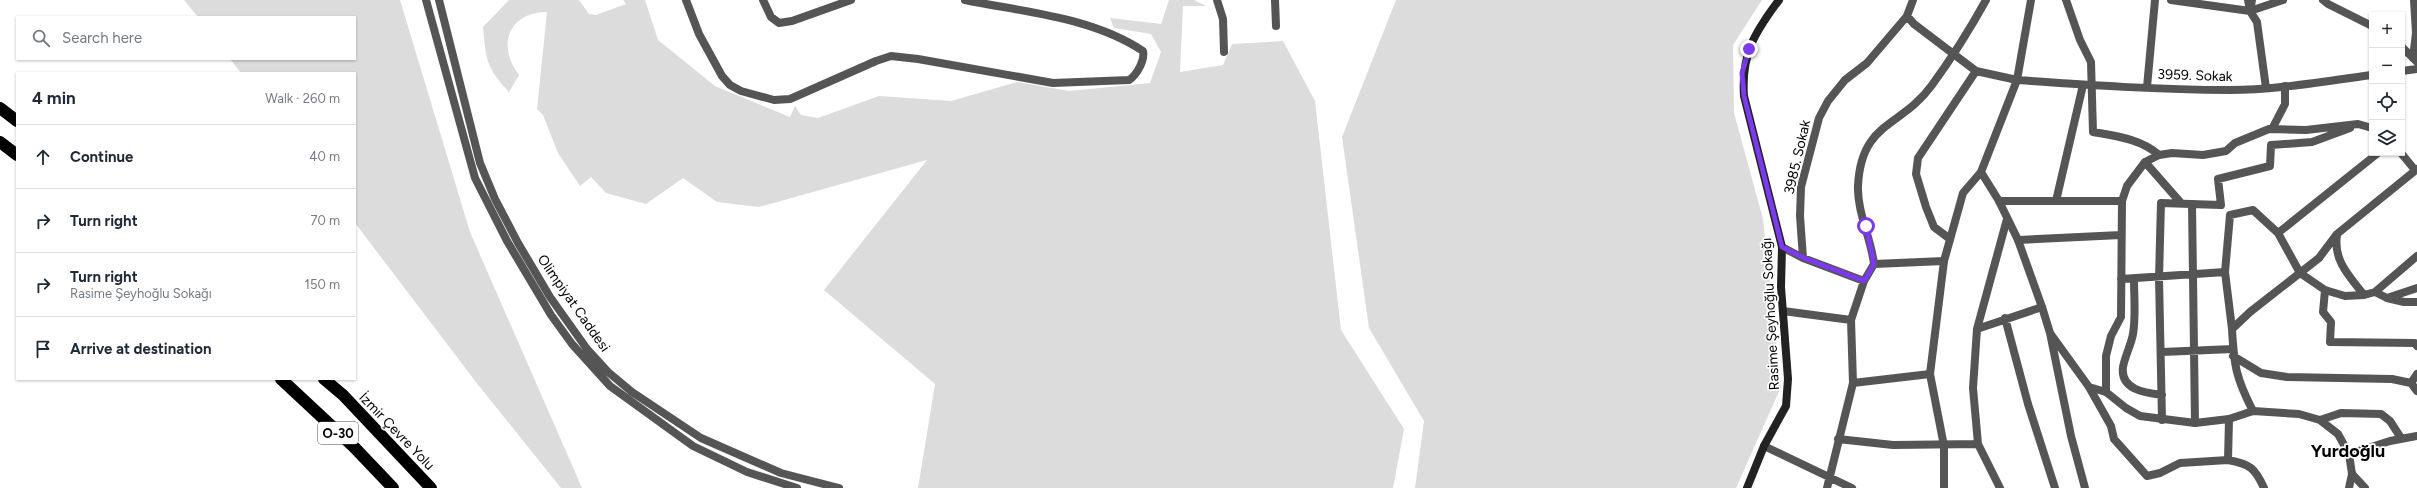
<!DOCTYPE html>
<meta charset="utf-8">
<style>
:root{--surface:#fff;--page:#f6f6f7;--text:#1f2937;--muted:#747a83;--line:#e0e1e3}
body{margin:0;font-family:Figtree,sans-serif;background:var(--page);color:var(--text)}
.controls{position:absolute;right:12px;top:12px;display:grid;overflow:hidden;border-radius:0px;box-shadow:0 1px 3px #0004}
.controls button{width:36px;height:36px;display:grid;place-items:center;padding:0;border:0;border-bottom:1px solid var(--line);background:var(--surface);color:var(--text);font:20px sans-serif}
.stop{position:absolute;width:12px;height:12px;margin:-9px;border:3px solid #7c3aed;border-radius:50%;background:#fff}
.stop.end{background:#7c3aed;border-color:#fff;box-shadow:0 1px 4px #0008}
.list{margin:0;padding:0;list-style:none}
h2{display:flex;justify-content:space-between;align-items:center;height:52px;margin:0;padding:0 16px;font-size:17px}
h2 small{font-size:13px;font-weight:400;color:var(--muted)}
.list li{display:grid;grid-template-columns:26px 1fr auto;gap:12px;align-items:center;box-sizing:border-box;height:64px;padding:0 16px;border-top:1px solid var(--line)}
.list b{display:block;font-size:15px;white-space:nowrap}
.list p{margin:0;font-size:13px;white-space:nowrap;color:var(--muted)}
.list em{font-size:13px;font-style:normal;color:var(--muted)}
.icon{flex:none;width:22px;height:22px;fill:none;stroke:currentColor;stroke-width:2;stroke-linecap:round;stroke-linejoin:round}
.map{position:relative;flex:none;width:2417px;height:488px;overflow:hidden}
.search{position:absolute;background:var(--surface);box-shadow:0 1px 3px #0004;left:16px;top:16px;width:340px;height:44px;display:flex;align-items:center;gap:10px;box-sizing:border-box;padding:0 14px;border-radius:0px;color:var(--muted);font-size:15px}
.panel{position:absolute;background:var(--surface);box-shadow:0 1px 3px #0004;left:16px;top:72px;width:340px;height:308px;border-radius:0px}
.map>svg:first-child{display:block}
.green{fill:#dcdcdc}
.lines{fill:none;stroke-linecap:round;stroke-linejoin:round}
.minor{stroke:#555;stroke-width:8}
.tertiary{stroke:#555;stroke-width:8}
.secondary{stroke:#222;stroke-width:8}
.motorway{stroke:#000;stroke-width:12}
.route{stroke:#7c3aed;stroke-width:5}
.labels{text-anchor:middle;stroke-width:3.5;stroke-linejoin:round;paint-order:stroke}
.shield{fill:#fff;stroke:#4c4c4c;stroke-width:1}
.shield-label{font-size:13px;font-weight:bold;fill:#000}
.street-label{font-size:14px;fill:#000;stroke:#fff}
.district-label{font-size:18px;font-weight:bold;fill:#000;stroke:#fff}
</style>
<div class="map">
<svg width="2417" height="488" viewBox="0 0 2417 488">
<rect width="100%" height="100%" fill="#fff"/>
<!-- green -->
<path class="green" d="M184 0H400L470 232 582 488H561L479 386 355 223V73H241L230 59H355V17H198Z
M509 0H579L589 14 596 15 626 4 623 0H645L658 40 715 86 790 117 795 106 801 115 818 118 879 96 951 101 1017 82 1069 91 1150 83 1161 52 1151 34 1114 28 1110 18 1161 24 1169 0H1194L1206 6H1183L1180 72 1223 65 1232 44 1283 41 1315 101 1341 330 1404 429 1393 488H918L935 384 824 290 927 160 759 207 717 202 683 178 646 204 606 193 591 177 580 186 558 153 543 115 537 109 547 12C509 12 496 45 519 75L509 92C486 67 486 60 483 27Z
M1396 0H1762L1733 45 1734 113 1763 219 1781 387 1736 488H1415L1424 421 1369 328 1342 137Z"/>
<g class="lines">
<!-- minor -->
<path class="minor" d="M686 0 699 34 722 76 730 85 741 91 774 100 790 99 876 61 891 56 918 59 1053 83 1129 80C1137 75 1145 60 1143 51 1092 17 1024 12 965 0
M763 0 771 17 779 23 792 21 851 0
M1217 0 1223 19 1224 52
M1275 0 1276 26
M2066 0 2080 40 2091 62 2093 132C2116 136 2141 139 2159 155
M2171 0 2250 11 2283 0
M2248 0 2250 11 2252 0
M2323 0 2328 4 2372 26
M2250 11 2257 22 2266 88
M1907 16 1914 24 1976 71 2017 80
M2402 47 2417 62
M2413 58 2416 33 2414 0
M2147 87 2155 0
M2272 129 2285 104V86
M2401 153 2415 170
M2145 162 2181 203
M1999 201H2122
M2056 201 2083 85
M2192 204 2195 423
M2278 233 2378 153
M2337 235C2333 260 2349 276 2364 295L2375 292 2387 298 2417 288
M1950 239 1934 227 1926 207 1916 174 1918 158 1976 71
M2018 240 2121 235
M1782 247 1803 258 1864 281
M1803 258 1800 216 1801 187 1819 118 1828 101 1845 80 1867 63 1907 16 1913 0
M1874 264 1944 261
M2121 279 2225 272
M2134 279C2134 298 2136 316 2133 334 2131 345 2125 356 2123 367 2120 390 2146 393 2162 395
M2325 290 2323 312 2331 322 2330 342 2415 343 2417 346
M2375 292 2417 256
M2387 298 2404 302H2417
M1783 311 1851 320
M2005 318 2028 404 2055 488
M1977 329 2042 307
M2232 329 2225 272 2230 215 2253 210 2278 233 2300 273 2325 290 2345 296 2364 295
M2162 352 2233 349
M2233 356 2261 373 2287 377 2392 379 2411 383 2417 374
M1853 383 1930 374
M2411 383 2417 391
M2089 387 2111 426 2114 439 2147 476 2160 473 2180 463 2228 460
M2106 392V356L2111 336 2121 317 2122 201 2127 186 2145 162 2159 155 2172 153 2203 155 2226 151 2235 143 2269 129 2306 130 2358 124 2372 128
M2253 411C2236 378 2234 366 2232 329L2250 312 2319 258 2337 234 2417 169
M2229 419 2228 460C2250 464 2255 468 2264 488
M2162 420 2159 278 2161 203 2221 205 2218 179 2270 166 2271 145 2312 142 2350 128
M2320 420 2341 413 2381 414 2390 421 2401 438
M1838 439 1893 445 1978 444
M1764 446 1852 488
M2349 454 2390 441 2417 436
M1827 488 1853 383 1851 320 1864 281 1874 264C1871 238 1857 212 1858 186 1861 121 1901 128 1932 85 1951 59 1970 29 1986 0
M2000 488 1978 444 1973 388 1977 329 2007 219
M2349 488 2352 474"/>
<!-- tertiary -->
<path class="tertiary" d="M426 0 475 178 507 241 551 315 572 344 610 386 693 446 747 472 797 488
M439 0 480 163 495 199 518 243 550 297 587 349 608 372 632 392 701 438 781 473 839 488
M2402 71 2417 69
M2017 80C2087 85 2159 90 2230 90 2277 90 2325 81 2372 75
M1981 172 1999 201 2018 240 2042 307 2050 333 2071 436 2085 488
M2050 333 2089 387 2106 392 2126 408 2140 416 2195 423 2229 419 2253 411 2299 414 2320 420 2338 434 2349 454 2352 474 2365 488
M1944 488V446L1930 374 1944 261 1963 193 1981 172 2017 80 2031 0"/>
<!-- secondary -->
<path class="secondary" d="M1747 488 1764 446 1786 406 1788 379 1781 287 1782 247 1744 96C1741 54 1755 32 1779 0"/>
<!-- motorway -->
<path class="motorway" d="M0 108 17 121
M0 142 17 155
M281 379 354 447 393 488
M324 379 343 395 431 488"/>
</g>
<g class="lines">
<!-- route -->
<path class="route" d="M1749 49 1742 73 1744 96 1782 247 1804 258 1864 281 1874 264 1866 226"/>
</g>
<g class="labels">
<!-- shield labels -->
<rect class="shield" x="318" y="422" width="40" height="22" rx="3"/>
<g class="shield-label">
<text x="338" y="438">O-30</text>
</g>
<!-- street labels -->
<g class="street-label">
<text transform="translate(2195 75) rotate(2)" y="5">3959. Sokak</text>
<text transform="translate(1797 157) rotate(-77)" y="5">3985. Sokak</text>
<text transform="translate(574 303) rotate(55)" y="5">Olimpiyat Caddesi</text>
<text transform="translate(1770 314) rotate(-93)" y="5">Rasime Şeyhoğlu Sokağı</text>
<text transform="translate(397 431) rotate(46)" y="5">İzmir Çevre Yolu</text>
</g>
<!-- district labels -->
<g class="district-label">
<text x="2348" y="457">Yurdoğlu</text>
</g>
</g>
</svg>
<div class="controls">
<button>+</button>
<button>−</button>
<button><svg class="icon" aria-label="locate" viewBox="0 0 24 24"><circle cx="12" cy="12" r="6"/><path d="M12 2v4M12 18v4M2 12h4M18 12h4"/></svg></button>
<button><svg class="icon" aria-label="layers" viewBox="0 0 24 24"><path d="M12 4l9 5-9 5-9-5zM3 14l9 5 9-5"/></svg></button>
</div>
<div class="stop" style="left:1866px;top:226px"></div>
<div class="stop end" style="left:1749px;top:49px"></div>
<div class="search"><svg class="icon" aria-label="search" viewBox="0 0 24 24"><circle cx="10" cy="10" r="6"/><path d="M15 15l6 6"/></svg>Search here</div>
<section class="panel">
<h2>4 min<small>Walk · 260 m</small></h2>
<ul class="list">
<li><svg class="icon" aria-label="ahead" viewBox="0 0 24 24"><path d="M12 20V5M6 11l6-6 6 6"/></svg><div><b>Continue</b></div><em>40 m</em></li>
<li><svg class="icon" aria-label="right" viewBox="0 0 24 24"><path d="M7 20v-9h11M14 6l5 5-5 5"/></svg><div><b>Turn right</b></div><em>70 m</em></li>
<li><svg class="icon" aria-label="right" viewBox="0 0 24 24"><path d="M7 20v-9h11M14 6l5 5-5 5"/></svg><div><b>Turn right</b><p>Rasime Şeyhoğlu Sokağı</p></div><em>150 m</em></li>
<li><svg class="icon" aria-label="arrive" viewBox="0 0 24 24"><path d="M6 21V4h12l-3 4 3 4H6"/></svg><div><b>Arrive at destination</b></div></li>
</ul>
</section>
</div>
